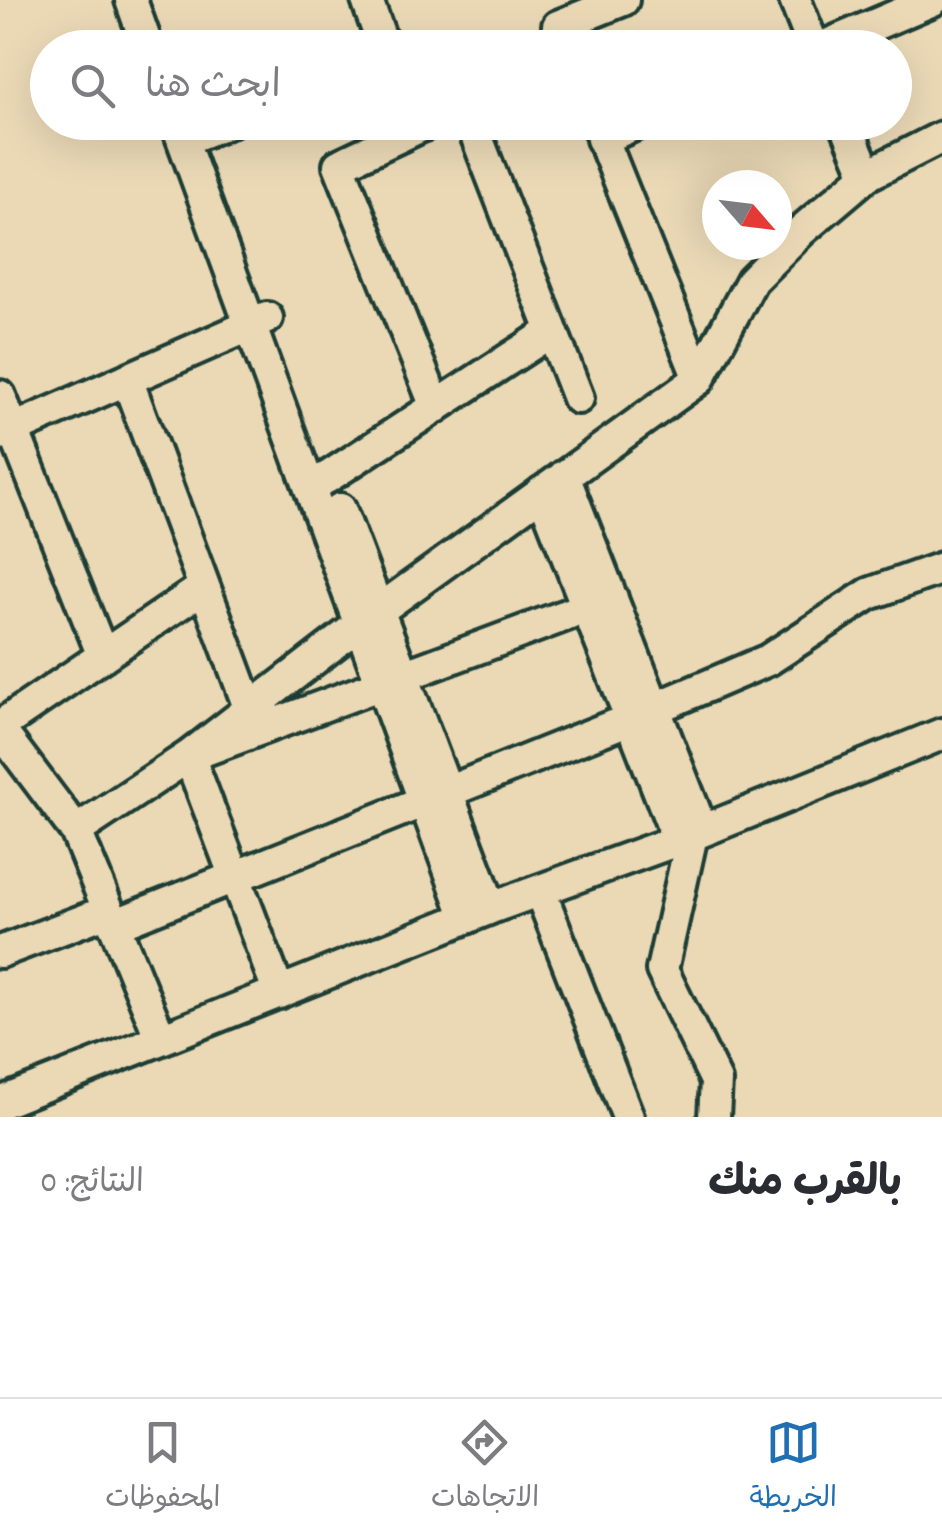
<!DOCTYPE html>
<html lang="ar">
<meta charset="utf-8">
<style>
:root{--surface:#fff;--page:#f2f2f3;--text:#2b2b33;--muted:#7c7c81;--line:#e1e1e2;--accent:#1f6fb2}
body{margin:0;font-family:Dekko,"Playpen Sans Arabic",sans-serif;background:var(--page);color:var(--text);direction:rtl}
.compass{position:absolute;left:702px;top:170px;width:90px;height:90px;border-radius:50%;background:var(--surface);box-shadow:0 10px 40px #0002;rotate:118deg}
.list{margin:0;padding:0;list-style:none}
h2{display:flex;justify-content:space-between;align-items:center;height:130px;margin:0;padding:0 40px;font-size:42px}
h2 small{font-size:32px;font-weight:400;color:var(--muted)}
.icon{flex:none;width:55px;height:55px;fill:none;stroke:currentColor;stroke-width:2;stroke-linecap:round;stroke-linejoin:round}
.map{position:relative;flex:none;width:942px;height:1117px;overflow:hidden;direction:ltr}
.search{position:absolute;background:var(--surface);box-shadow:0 10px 40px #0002;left:30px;right:30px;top:30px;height:110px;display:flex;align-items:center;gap:25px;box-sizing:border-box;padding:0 35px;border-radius:55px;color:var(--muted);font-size:38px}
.sheet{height:280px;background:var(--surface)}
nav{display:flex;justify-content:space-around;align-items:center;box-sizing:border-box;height:140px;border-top:2px solid var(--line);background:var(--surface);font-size:28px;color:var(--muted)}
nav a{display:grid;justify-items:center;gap:5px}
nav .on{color:var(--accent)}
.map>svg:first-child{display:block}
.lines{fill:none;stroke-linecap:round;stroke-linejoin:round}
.minor-casing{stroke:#1f3d34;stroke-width:38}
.minor{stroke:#ebd9b6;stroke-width:30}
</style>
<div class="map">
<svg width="942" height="1117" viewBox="0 0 942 1117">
<rect width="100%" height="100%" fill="#ebd9b6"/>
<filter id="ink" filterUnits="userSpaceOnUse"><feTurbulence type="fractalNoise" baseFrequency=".01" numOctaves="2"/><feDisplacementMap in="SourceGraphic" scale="20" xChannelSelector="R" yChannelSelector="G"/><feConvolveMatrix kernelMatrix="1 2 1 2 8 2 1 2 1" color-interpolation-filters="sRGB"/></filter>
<g filter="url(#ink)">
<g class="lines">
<defs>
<path id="minor" d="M131 0 148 48
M367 0 384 48
M795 0 814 48
M566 48 558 26 623 0
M820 48 933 0
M176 122 467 918
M430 122 339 165 436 407
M471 122 578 398
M845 122 867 175
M602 139 641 122
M183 140 229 122
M127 379 250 710
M699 379 752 280 802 230 867 175 942 137
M0 396 103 656
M0 435 267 318
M564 476 702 830
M310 486 328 477 552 331
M542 492 678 840
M340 509 491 908
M0 726 204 587
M0 730 76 831 161 1039
M76 831 189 756 360 624 699 379 596 122
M692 835 662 970 716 1081 714 1117
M540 891 628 1117
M114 925 630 719 768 660 869 594 942 568
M0 952 108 911
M279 993 189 756 612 598
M0 1103 491 908 692 835 942 734"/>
</defs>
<!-- minor casing -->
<use href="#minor" class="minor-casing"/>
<!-- minor -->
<use href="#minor" class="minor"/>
</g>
</g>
</svg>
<svg class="compass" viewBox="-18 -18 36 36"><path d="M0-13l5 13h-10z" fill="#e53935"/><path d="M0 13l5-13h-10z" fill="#7c7c81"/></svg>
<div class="search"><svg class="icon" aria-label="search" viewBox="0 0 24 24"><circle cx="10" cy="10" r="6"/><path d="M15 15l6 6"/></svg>ابحث هنا</div>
</div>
<section class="sheet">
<h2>بالقرب منك<small>النتائج: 0</small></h2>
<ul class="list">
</ul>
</section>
<nav>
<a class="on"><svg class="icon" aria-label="map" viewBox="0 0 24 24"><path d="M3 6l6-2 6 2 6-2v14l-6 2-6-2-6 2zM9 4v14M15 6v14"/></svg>الخريطة</a>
<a><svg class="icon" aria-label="directions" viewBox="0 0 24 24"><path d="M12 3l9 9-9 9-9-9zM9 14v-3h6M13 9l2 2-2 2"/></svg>الاتجاهات</a>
<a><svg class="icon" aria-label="saved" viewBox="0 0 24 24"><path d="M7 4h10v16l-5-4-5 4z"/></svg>المحفوظات</a>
</nav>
